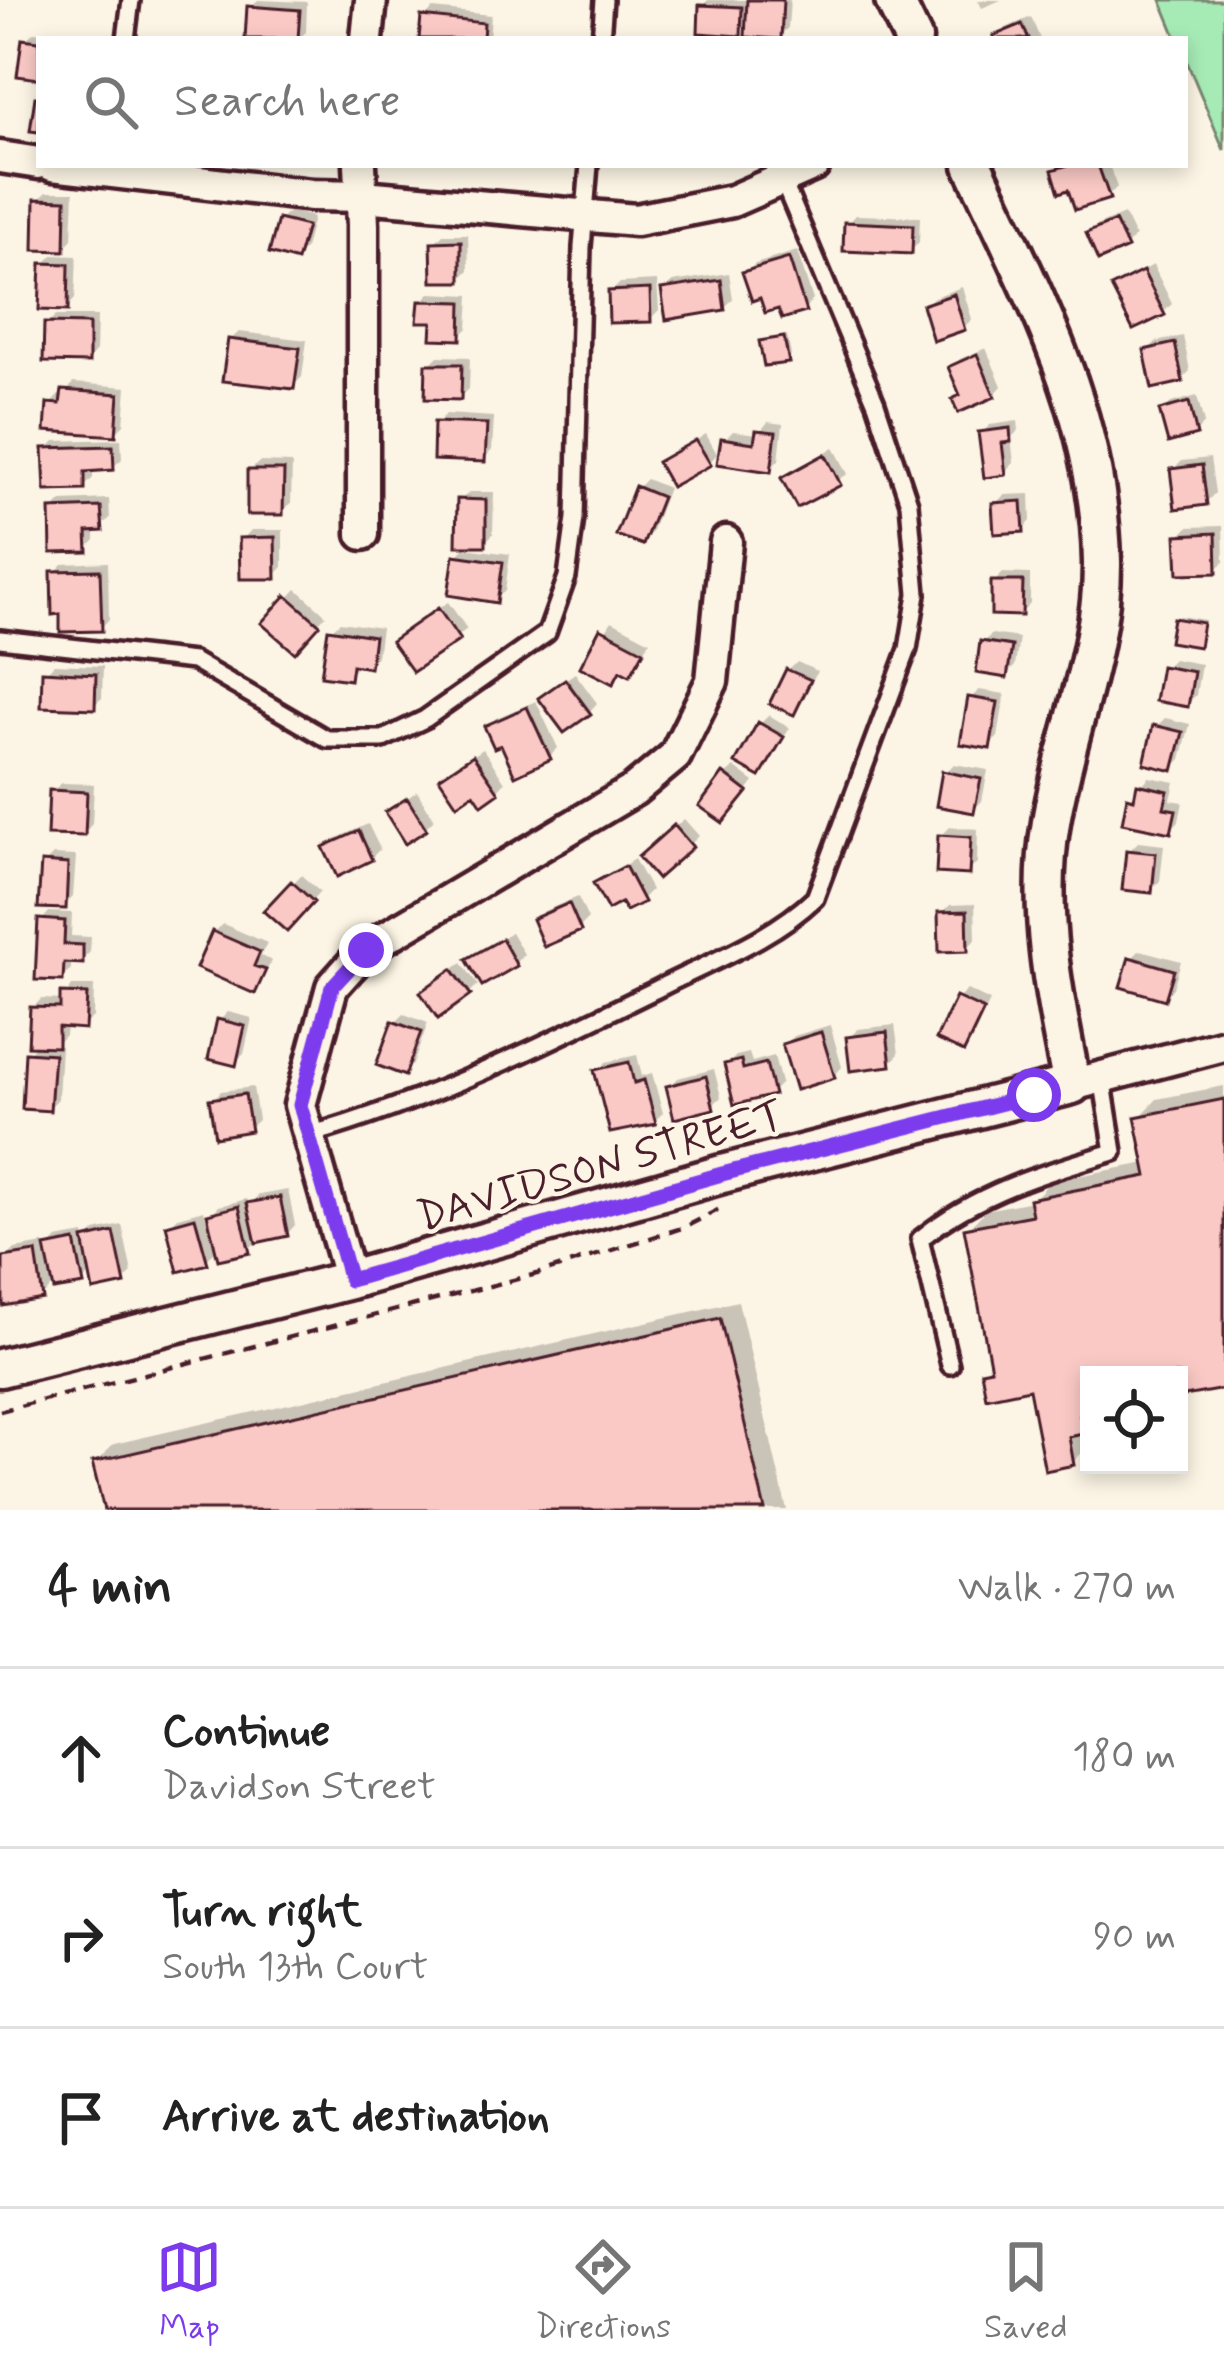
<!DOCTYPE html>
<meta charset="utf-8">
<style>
:root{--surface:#fff;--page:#f2f2f2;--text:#222;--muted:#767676;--line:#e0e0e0;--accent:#7c3aed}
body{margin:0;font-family:Mynerve,sans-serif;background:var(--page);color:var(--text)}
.controls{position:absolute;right:36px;bottom:36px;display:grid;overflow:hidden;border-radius:0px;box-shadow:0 6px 18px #0003}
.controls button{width:108px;height:108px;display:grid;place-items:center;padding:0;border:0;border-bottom:3px solid var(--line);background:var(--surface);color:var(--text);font:60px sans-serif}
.stop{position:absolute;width:36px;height:36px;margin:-27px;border:9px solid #7c3aed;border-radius:50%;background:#fff}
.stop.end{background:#7c3aed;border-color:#fff;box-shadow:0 3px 12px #0008}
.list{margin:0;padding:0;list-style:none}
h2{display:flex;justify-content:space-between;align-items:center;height:156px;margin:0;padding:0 48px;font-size:51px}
h2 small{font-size:39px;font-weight:400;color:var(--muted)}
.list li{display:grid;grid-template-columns:78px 1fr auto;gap:36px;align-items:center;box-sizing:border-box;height:180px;padding:0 48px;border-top:3px solid var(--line)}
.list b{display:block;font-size:45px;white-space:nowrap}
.list p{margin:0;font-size:39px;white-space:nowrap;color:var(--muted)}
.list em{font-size:39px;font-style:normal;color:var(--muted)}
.icon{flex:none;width:66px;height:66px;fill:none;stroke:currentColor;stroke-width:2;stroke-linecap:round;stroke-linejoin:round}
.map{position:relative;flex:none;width:1224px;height:1510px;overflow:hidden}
.search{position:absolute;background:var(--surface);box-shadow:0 6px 18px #0003;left:36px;right:36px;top:36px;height:132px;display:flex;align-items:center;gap:30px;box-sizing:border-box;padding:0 42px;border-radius:0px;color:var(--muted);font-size:45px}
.sheet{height:696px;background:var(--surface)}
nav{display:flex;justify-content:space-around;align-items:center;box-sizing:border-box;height:168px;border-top:3px solid var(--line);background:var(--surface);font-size:33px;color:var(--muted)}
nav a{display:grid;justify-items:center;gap:6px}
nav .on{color:var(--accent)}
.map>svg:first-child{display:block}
.green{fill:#a6ebb6;stroke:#788570;stroke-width:3}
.shadow{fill:#0003}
.building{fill:#fac9c5;stroke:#4a1f2b;stroke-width:3}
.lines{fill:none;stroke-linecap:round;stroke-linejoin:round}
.service-casing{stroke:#4a1f2b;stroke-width:24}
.minor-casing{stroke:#4a1f2b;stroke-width:39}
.tertiary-casing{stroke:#4a1f2b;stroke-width:45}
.path{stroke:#4a1f2b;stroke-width:4.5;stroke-dasharray:12 9;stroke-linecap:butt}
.service{stroke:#fcf5e5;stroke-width:15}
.minor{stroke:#fcf5e5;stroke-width:30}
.tertiary{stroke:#fcf5e5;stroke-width:36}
.route{stroke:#7c3aed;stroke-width:15}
.labels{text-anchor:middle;stroke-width:9;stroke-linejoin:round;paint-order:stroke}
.street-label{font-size:42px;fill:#4a1f2b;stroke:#fcf5e5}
</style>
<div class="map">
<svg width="1224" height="1510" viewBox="0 0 1224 1510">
<rect width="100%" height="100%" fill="#fcf5e5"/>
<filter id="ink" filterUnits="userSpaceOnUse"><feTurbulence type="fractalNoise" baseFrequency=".00833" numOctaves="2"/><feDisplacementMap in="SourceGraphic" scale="24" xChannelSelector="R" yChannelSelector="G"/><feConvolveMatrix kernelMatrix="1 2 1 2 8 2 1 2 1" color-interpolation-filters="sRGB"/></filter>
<g filter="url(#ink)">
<!-- green -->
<path class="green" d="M1161 0H1224V150L1185 57V39H1177Z"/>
<!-- shadow -->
<path class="shadow" d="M258 0 307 2 306 32 298 39H275L250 8Z
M708 0H790L788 28 779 36 748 24 740 32 702 6Z
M978 0H1001L982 8Z
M433 9 491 15 489 39H422L424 18Z
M1031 17 1040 39H998L1006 28Z
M34 32 83 38V39H39V76L25 40Z
M1061 165H1109L1117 187 1108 196 1070 186 1055 171Z
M47 192H74L72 239 64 248 38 200Z
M289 211 313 217 305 249 297 257 281 220Z
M1124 214 1135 237 1126 246 1090 234 1098 225Z
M855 215 920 217 919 242 911 251 847 224Z
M443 234H468L469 270 460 279 434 243Z
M797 251 813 300 804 309 780 305 746 273 755 264Z
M53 255 77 256 75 299 67 308 44 264Z
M1153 265 1172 304 1163 312 1115 288Z
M729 273 733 299 724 308 665 290 673 282Z
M657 281 659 310 650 319 611 292 620 283Z
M962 287 972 319 963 328 925 305 934 297Z
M430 293 470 295 468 328 459 337 436 320 421 302Z
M56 316H97L96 351 88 360 47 325Z
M239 332 307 340 302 377 293 386 230 340Z
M787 335 791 356 787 360 762 342Z
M1183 336 1190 371 1181 380 1147 351 1156 342Z
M986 348 1002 386 994 395 962 393 951 368 960 359Z
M438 356 470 357 469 388 460 397 429 365Z
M73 383 127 387 124 424 115 433 50 404 59 395 64 396Z
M1197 396 1204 423 1196 432 1162 411 1171 403Z
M446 414 494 417 492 450 484 459 437 423Z
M1018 421 1019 430 1011 438 1014 463 1005 472 982 433 990 425Z
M768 422 783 424 779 460 770 469 724 440 733 431 758 434Z
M706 434 717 454 709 463H661Z
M121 439 122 459 113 467 93 468V478L84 487 46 450 55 441Z
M834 447 848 474 798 504 784 478Z
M1210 458 1215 493 1206 502 1173 470 1182 461Z
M259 462 292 463 291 503 282 512 250 471Z
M646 479 668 488 651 533 642 542 637 488Z
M469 492H494L493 534 484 543 460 501Z
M1030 494 1031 521 1022 530 995 504 1004 495Z
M109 499 110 519 95 529V540L86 549 53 510 62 501Z
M1223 526 1224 562 1216 570 1179 536 1188 527Z
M251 530H283V567L274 576 243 539Z
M465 548 510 554 505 591 496 599 456 557Z
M108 562 109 619 101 628 54 573 63 564Z
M1003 573 1030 574V604L1021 613 994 582Z
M297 589 326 615 294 649 265 623Z
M448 602 467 629 413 668 403 633Z
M1179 616 1205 620 1198 644 1175 620Z
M612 621 650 641 638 663 630 672 623 669 613 681 584 665Z
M340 622 381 628 377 656 369 665 359 663 349 677 331 630Z
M992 634 1019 638 1015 666 1006 675 983 642Z
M1173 659 1201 664 1196 695 1187 704 1164 668Z
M797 662 817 671 802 703 793 712 788 671Z
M54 664 103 666 102 698 93 706 45 673Z
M575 673 597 703 589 712 551 690Z
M979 690 1005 694 998 737 989 746 970 699Z
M536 701 558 748 549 757 503 741 488 727 496 718Z
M769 715 790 728 760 774V724Z
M1165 718 1190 724 1181 759 1172 768 1156 727Z
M483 749 505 782 497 791 452 770Z
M954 764 988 770 982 801 973 810 945 773Z
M734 767 754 782 732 811 726 775Z
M1149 777 1175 782 1171 800 1183 802 1179 821 1170 830 1130 799Z
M61 783 94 784 92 824 84 833 52 792Z
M417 791 434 819 425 828 389 812Z
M684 819 699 836 658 875 642 857Z
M368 824 380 849 371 858 326 847 335 839Z
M950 827 978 829 977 863 968 872 941 836Z
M1138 842 1164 845 1160 881 1151 890 1129 851Z
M53 855 76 856 73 897 64 906 44 864Z
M634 859 651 890 642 899 597 883Z
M301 875 320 892 286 927 268 910Z
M578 897 588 919 579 928 536 920 544 911Z
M975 904 976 939 967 948 941 914 950 905Z
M49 912 72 913 71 936 91 937 90 952 81 961 71 960V969L62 978 41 921Z
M223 924 267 943 261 956 272 961 254 991 214 932Z
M511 932 524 954 515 963 470 959Z
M1140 950 1181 961 1173 988 1165 997 1131 959Z
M462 963 478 985 469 993 432 984Z
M72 986H94L93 1017 84 1025H66L65 1035 55 1046H61L58 1099 49 1108 28 1054 38 1043 33 1008 41 999 63 1000Z
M967 990 990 1001 972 1040 964 1049 958 999Z
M228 1012 252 1018 244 1054 235 1062 219 1021Z
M404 1014 428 1023 413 1064 404 1072 395 1023Z
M830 1025 842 1067 834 1076 785 1045 794 1036Z
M895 1025 899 1054 890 1063 849 1038 858 1029Z
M749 1053 752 1062 774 1056 781 1083 772 1092 727 1065 736 1056Z
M637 1055 642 1076 652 1073 663 1113 654 1121 598 1071 606 1062Z
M714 1069 721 1097 712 1106 669 1087 678 1078Z
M1224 1086V1386L1179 1394V1375H1089V1446L1073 1462 1032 1386 984 1372 993 1362 968 1229 986 1210 1032 1201 1051 1181 1147 1163 1139 1118 1157 1099Z
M253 1087 258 1120 249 1128 213 1100 221 1091Z
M288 1190 295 1225 287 1234 257 1241 248 1250 218 1248 206 1261 169 1226 178 1217 204 1210 206 1219 219 1206 247 1199 249 1206 259 1195Z
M122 1225 132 1273 123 1281 93 1272 82 1282 55 1283 42 1297 5 1302 1 1275 8 1268 6 1258 15 1249 44 1244 45 1251 57 1239 84 1234 85 1241 95 1231Z
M738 1301 787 1510H107L96 1462 114 1444Z"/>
<!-- building -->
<path class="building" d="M747 0H783L781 39 745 37Z
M699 5 742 7 741 36 698 33Z
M247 6 300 10 298 39H245Z
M421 16 484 23 483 39H419Z
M1022 24 1029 39H994L993 36Z
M22 39 39 41V79L17 76Z
M35 97H39V132L30 131Z
M1068 165H1098L1110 199 1075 210 1068 190 1059 193 1052 170Z
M35 199 66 200 65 251 34 250Z
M278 219 307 226 297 261 269 253Z
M1115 221 1128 248 1098 261 1086 233Z
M844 222 913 225 912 254 843 251Z
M461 241V282H432L431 242Z
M789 258 806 312 782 319 778 309 765 313 760 298 752 301 742 272Z
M41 263 69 264 68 311 39 310Z
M1143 271 1165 315 1133 330 1111 287Z
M721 280 725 310 666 320 661 289Z
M650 289 651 322 609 323 608 291Z
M954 294 965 330 933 341 922 305Z
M419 301 462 302 461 340 431 339 432 322H417Z
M44 323 89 324V363L43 362Z
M784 337 789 363 764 366 759 341Z
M228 339 300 348 294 389 222 381Z
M1175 343 1183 382 1152 389 1144 350Z
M977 354 995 397 958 413 952 399 960 395 948 367Z
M426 364H462L461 400 425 399Z
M62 390 119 394 116 436 45 431 47 403 60 404Z
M1189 402 1197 435 1168 443 1159 410Z
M434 422 487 424 485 462 433 460Z
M1010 428 1011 442 1002 443 1006 475 984 478 978 432Z
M756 430 776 432 771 472 717 464 721 438 754 443Z
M696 440 711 465 671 487 657 462Z
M113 446 114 470 85 472V490L45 491 43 448Z
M825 454 841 485 797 508 781 478Z
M1202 465 1207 505 1175 509 1170 469Z
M247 470H284L283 515H247Z
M635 486 662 497 643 545 616 535Z
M457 499 486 500V546H456Z
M1022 501 1024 532 994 534 992 503Z
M101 507 103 531 87 532 88 552 51 553 50 509Z
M1216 533 1217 573 1178 574 1176 535Z
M275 537 276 579H240L239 538Z
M454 555 503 562 497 603 448 595Z
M100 570 102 631 60 632V614L52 615 51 571Z
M991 581H1023L1022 616 991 615Z
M286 595 320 625 295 653 261 623Z
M438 608 460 640 413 672 391 641Z
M1173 618 1203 623 1199 647 1169 642Z
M600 628 644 651 630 676 620 671 613 684 580 667Z
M328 629 374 636 370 668 352 665 350 680 321 676Z
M980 641 1012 646 1007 678 976 673Z
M1161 666 1194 672 1188 707 1155 701Z
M786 669 811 680 794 715 769 704Z
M42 671 96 674 95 709 41 707Z
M565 679 591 714 564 733 538 698Z
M968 697 998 702 990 749 960 744Z
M527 707 551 759 515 776 501 745 494 748 484 726Z
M758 722 784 737 760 777 735 763Z
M1153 725 1183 732 1173 771 1144 764Z
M473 755 499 793 482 805 474 793 457 805 439 778Z
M942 771 981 779 974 813 936 806Z
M723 773 748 792 723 823 699 806Z
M1137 784 1168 791 1164 808 1176 810 1171 833 1122 823 1127 797 1134 799Z
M49 790 87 792 85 836 47 835Z
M407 798 427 830 405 844 385 812Z
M674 825 693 847 657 879 638 857Z
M359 831 372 860 337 877 323 847Z
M938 835 971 837 969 875 936 873Z
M1126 850 1156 853 1152 893 1122 890Z
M41 862 68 864 66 909 38 908Z
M625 866 644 902 626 911 621 903 608 910 593 883Z
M291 881 314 902 287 932 263 911Z
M569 903 581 931 544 947 532 919Z
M967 911 968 951 939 952 938 912Z
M38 919 65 921 64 944 83 945V964L64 963 63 981 35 980Z
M212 931 260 952 254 966 266 970 255 994 196 968Z
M502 939 517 966 482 986 466 959Z
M1129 957 1174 970 1165 1000 1120 987Z
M452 969 471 995 438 1019 420 992Z
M60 993 87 994 85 1029 58 1027V1047L28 1046 30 1007 60 1008Z
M956 997 984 1010 964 1052 936 1039Z
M217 1019 245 1026 236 1066 208 1059Z
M392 1021 421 1032 405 1076 376 1065Z
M821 1032 835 1078 796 1090 782 1044Z
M887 1032 891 1066 850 1071 846 1037Z
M25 1052 54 1054 50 1111 22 1109Z
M741 1060 743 1069 766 1063 774 1095 734 1105 724 1064Z
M629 1062 634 1083 644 1080 656 1124 610 1133 594 1070Z
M706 1076 714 1109 674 1119 666 1086Z
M245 1094 251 1131 215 1137 209 1099Z
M1224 1099V1389L1179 1397V1375H1089V1415L1080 1416 1083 1434 1069 1437 1074 1465 1045 1471 1029 1389 986 1398 981 1371 991 1369 964 1228 1032 1215 1029 1199 1147 1176 1135 1117Z
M280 1197 288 1236 256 1243 247 1203Z
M239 1206 250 1253 218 1260 207 1214Z
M195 1217 208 1264 178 1272 166 1225Z
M114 1232 125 1284 93 1291 83 1239Z
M75 1241 84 1285 54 1290 45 1247Z
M36 1252 43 1299 3 1306V1257Z
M720 1318 765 1510H104L92 1462Z"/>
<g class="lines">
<defs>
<path id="service" d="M126 39 131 0
M601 39 604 0
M0 639 193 661 327 739H383L425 719 547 633 567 577 575 518 582 247 589 165
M309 1135C433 1100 549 1042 665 985 717 959 773 938 815 898L908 649 917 594 909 503 876 403 782 179
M950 1365 920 1239C976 1193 1045 1172 1114 1152L1102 1077"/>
<path id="minor" d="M367 39 371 0
M0 157 39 163
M52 165 312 195 363 196 636 220 732 201 814 165
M360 165 363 225V534
M1072 1085 1224 1045
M350 1280 300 1105 332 987 366 949 634 790 675 756 712 681 726 542"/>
<path id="tertiary" d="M894 0 913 39
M0 1368 350 1280 722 1174 1072 1085C1054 998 1036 910 1051 822 1065 736 1103 649 1102 562 1099 412 1034 297 973 165"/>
</defs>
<!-- service casing -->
<use href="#service" class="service-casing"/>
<!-- minor casing -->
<use href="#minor" class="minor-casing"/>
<!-- tertiary casing -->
<use href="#tertiary" class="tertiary-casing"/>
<!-- path -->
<path class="path" d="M0 1411 537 1274 685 1227 722 1208"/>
<!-- service -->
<use href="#service" class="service"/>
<!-- minor -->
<use href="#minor" class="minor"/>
<!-- tertiary -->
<use href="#tertiary" class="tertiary"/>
</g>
</g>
<g class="lines" filter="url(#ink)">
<!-- route -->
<path class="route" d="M366 950 332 987 300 1105 350 1280 722 1174 1034 1095"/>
</g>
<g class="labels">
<!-- street labels -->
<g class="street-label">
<text transform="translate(600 1164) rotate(-16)" y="15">DAVIDSON STREET</text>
</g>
</g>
</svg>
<div class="controls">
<button><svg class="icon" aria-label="locate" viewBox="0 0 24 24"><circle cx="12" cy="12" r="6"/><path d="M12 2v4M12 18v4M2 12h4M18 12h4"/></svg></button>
</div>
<div class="stop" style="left:1034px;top:1095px"></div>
<div class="stop end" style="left:366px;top:950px"></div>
<div class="search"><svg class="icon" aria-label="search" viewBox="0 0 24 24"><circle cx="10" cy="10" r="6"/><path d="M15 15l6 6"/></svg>Search here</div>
</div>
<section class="sheet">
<h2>4 min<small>Walk · 270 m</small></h2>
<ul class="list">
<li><svg class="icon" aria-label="ahead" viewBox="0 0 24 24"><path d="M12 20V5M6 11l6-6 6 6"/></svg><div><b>Continue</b><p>Davidson Street</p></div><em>180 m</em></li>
<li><svg class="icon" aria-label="right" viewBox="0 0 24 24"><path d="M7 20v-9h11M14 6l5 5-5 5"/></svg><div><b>Turn right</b><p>South 13th Court</p></div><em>90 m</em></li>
<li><svg class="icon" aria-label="arrive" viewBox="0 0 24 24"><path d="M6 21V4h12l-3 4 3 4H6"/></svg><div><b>Arrive at destination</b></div></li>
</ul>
</section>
<nav>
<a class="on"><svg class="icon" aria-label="map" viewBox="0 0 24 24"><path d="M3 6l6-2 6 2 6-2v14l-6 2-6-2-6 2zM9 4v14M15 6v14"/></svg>Map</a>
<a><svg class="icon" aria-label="directions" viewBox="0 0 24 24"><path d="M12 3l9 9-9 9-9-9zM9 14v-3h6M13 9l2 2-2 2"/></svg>Directions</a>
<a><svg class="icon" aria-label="saved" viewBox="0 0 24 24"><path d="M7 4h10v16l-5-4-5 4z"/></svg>Saved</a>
</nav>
